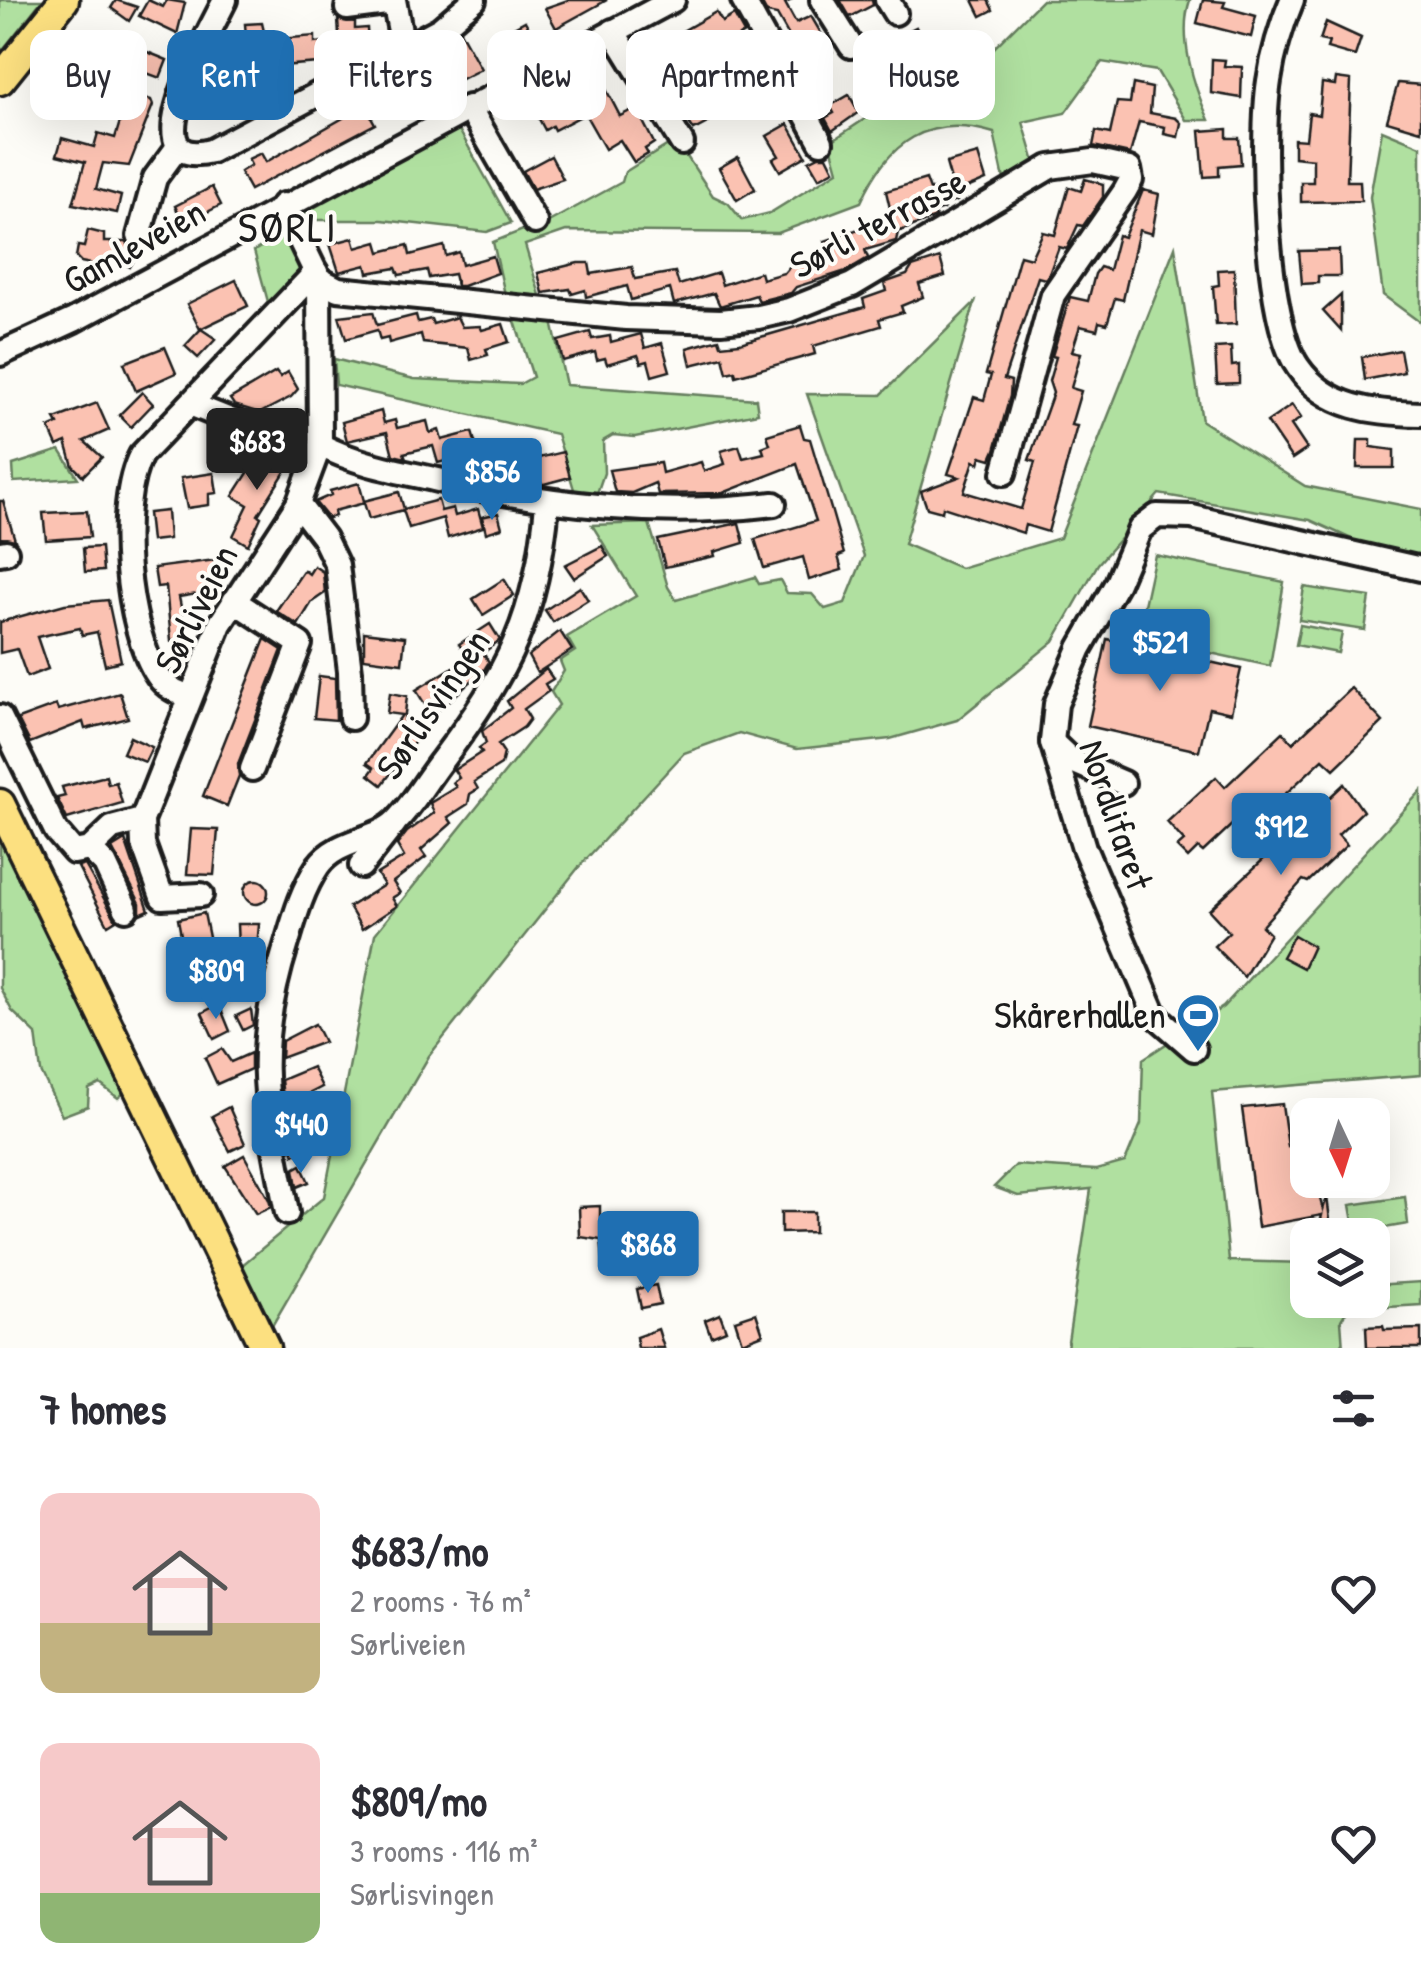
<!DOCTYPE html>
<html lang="en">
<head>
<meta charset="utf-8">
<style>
  :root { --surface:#fff; --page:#f7f7f7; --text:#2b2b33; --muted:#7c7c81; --accent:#1f6fb2 }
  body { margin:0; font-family:"Patrick Hand",sans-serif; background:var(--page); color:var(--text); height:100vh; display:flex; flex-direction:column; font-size:38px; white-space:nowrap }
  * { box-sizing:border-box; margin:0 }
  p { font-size:32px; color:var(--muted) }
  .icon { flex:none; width:55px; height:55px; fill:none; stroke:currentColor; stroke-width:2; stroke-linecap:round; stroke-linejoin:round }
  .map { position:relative; height:1348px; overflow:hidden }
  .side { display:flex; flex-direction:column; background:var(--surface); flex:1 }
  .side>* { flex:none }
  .banner { position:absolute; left:30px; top:30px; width:1362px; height:90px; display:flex; gap:20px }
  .needle { width:65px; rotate:176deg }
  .buttons { position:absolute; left:1290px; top:1098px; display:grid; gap:20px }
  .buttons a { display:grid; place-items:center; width:100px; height:100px; border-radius:20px; background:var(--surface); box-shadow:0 10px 40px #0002; font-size:50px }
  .price { position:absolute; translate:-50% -85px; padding:0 22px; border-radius:10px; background:var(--accent); color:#fff; font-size:32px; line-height:65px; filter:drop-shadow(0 2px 5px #0008) }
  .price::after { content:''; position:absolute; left:50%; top:60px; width:30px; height:22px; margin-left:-15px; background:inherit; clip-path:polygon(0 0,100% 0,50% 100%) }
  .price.current { background:#222; color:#fff }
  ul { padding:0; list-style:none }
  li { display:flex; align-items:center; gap:30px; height:250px; padding:0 40px }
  li span { display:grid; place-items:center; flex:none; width:280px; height:200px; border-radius:20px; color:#555 }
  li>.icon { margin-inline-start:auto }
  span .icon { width:120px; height:120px; fill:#fffc; stroke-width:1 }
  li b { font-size:42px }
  h2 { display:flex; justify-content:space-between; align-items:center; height:120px; padding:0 40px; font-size:42px }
  .pill { padding:0 35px; border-radius:20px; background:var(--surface); box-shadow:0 10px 40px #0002; font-size:35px; line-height:90px }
  .pill.current { background:var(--accent); color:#fff }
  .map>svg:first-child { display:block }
  .green { fill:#b0e0a0; stroke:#667e5e; stroke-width:2.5 }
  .building { fill:#fbc2b2; stroke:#1c1c1c; stroke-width:2.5 }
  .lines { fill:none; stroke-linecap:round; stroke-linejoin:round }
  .minor-casing { stroke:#1c1c1c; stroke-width:30 }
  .major-casing { stroke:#1c1c1c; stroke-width:35 }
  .minor { stroke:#fdfcf7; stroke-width:22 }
  .major { stroke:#fce080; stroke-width:28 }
  .labels { text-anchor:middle; stroke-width:8; stroke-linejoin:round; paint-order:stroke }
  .street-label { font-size:38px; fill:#1c1c1c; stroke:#fdfcf7 }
  .poi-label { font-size:38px; fill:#1c1c1c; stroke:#fdfcf7; text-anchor:end }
  .quarter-label { font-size:42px; letter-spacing:2.5px; fill:#1c1c1c; stroke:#fdfcf7 }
</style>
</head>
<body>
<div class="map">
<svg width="1421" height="1348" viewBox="0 0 1421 1348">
  <rect width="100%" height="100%" fill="#fdfcf7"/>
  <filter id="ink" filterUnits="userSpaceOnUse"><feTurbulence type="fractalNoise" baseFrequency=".01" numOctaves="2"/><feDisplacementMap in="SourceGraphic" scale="20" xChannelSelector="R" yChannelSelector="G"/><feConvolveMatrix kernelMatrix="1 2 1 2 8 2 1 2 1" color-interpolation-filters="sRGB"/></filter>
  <g filter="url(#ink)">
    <g class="green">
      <polygon points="0,0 42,0 0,53"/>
      <path d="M1042,0H1190C1178,36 1193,85 1209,120H1186L1157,71L1102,62L1065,113L1023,122L1037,169L1005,184L994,133C928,113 888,142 861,202L778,233L566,231L525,245L542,302L506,299L493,242L523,230L532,231L622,182L625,172L676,140L713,196L728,203L742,220L770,213L838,171L830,142L886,105L932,98L959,83Z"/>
      <polygon points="458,128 511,223 487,232 382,220 310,220 304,212"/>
      <polygon points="1382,130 1421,146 1421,323 1383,295 1370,197"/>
      <polygon points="283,234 297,258 301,280 270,309 254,251"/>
      <polygon points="1175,247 1202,421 1305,486 1421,509 1421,566 1417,569 1310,520 1159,494 1098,564 1054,641 957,720 890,739 797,749 739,733 684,753 578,868 429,1056 262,1343 230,1275 324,1197 375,934 559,705 551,692 564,671 560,661 575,651 567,637 636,596 592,525 649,523 668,587 676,600 755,577 759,584 780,580 787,593 812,594 825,609 845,603 864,556 807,394 881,395 975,302 904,544 960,568 1060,538"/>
      <polygon points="512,312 551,317 566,385 756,399 758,413 635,437 613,435 603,441 604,473 595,499 577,499 557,434 336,385 334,359 414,379 520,384 533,377"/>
      <polygon points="60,450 78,478 14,482 13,465"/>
      <polygon points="1155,555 1284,582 1270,666 1137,637"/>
      <polygon points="1304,587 1370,597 1365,630 1299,620"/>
      <polygon points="1300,625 1342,633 1338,653 1296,645"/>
      <polygon points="1421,791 1421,1075 1212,1092 1229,1261 1307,1263 1308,1300 1353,1300 1341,1320 1343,1348 1067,1348 1091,1189 1018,1196 994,1187 1016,1165 1096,1170 1125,1162 1141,1124 1143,1059 1223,1007"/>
      <polygon points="0,824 124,1093 118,1098 100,1084 89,1089 88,1106 62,1116 41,1072 36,1034 12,1011 0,988"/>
      <polygon points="1405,1197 1408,1224 1355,1233 1350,1205"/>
      <polygon points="1421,1282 1421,1305 1372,1308 1373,1285"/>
    </g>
    <g class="building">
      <polygon points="116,0 137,7 129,21 111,8"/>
      <polygon points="148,0 163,7 167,0 185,3 177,34 139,16"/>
      <polygon points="568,0 607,0 556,28 545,8"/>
      <polygon points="760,0 792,0 785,3 796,23 811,16 832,52 815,60 807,44 790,54 783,41 790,38 777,15 767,13"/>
      <polygon points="840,0 872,0 873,5 850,17"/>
      <polygon points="973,0 988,0 993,10 981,16"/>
      <polygon points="1203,0 1225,2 1223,7 1256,16 1251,37 1197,23"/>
      <polygon points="716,12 722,22 734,15 744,33 739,36 757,68 745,74 755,92 741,100 730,80 735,77 714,41 705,46 702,42 656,70 644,53"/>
      <polygon points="338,19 355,22 355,29 367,28 368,46 340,50"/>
      <polygon points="525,21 535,39 500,57 490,40"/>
      <polygon points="1326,22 1361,38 1355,56 1327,48 1329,42 1320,40"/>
      <polygon points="262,23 266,40 315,36 315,43 337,41 338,56 331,56 331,62 281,66 282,84 267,85 265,57 232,59 231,37 246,36 245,24"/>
      <polygon points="916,27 927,47 951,33 969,61 942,72 938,65 914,78 920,90 885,102 870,76 913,53 902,34"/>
      <polygon points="460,31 481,69 402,109 396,97 368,111 375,124 250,190 240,172 251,165 248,159 261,153 266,162 343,118 340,112 381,91 378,85 390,79 395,89 451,60 443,44"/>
      <polygon points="130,45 167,60 160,78 122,64"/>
      <polygon points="216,50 229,50 230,65 216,65"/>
      <polygon points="1212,59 1225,60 1224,66 1242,67 1241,98 1211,93"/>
      <polygon points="596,70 620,116 636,108 654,143 645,149 648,154 634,162 620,140 605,149 585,114 554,130 552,126 545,130 538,117 545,113 543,110 579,95 576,81"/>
      <polygon points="1336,78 1351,80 1347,181 1360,181 1361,201 1301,202 1301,182 1313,182 1313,159 1294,157 1294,139 1306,140 1309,113 1319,115 1322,83 1335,85"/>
      <polygon points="694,79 711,121 694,130 672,98 677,95 674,90"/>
      <polygon points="237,83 238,92 249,91 251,109 223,112 222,84"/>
      <polygon points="1398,83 1421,85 1421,131 1387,121"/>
      <polygon points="1133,84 1152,88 1150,113 1176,118 1181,123 1178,137 1164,134 1165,127 1139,122 1130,154 1093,146 1096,131 1110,134 1117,102 1130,103"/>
      <polygon points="118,94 133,99 134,94 151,100 153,105 129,166 103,163 96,189 121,196 117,213 73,204 85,162 57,155 62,138 94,147 98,133 115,138 122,115 112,112"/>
      <polygon points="849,95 859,112 832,131 825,118 834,113 830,106"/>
      <polygon points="788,124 806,156 780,171 773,159 779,156 767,136"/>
      <polygon points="1227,129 1227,138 1239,138 1241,164 1219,166 1219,176 1204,177 1200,131"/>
      <polygon points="978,154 986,180 955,193 957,201 943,205 944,209 934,212 936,217 898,232 896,241 865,250 868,258 846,271 796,287 791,293 759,301 756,295 720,306 714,293 674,304 670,289 631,300 627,286 586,297 585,290 572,294 570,289 543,293 538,273 578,263 589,263 591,274 632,267 635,279 675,272 679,285 718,273 722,285 760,272 762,279 784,273 790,266 829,255 825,241 892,217 886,191 926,179 930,190 952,184 946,163"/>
      <polygon points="551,156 563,179 533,189 523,171"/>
      <polygon points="819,156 827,156 834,170 819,178 809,161"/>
      <polygon points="738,157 755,189 737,200 719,168"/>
      <polygon points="1085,179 1103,184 1103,197 1083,226 1078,225 1067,249 1059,247 1049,274 1045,279 1038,277 1004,379 1011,381 1010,396 995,450 991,459 981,456 979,463 974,461 964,492 1021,509 1035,462 1029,460 1053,393 1049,381 1056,357 1052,356 1070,297 1088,301 1095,274 1100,267 1109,270 1118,235 1124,237 1143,190 1159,194 1152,234 1139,230 1123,300 1115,298 1107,324 1099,322 1097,330 1080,326 1072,351 1081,353 1071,388 1081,391 1071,425 1077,426 1048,532 1025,525 1023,533 943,507 942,512 927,508 921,491 959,477 948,474 974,397 984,400 991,375 986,374 1020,255 1031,258 1043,232 1055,235 1069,187 1081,191"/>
      <polygon points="212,187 221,205 184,224 175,206"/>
      <polygon points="88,230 104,234 104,242 126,242 139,251 130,267 115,258 106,267 81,262 76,257 78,246 84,247"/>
      <polygon points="353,238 356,248 377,242 380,252 408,245 410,255 444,246 446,256 459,252 462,265 493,256 498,273 463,286 457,286 454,274 429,278 427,270 399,275 396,268 368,273 366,265 339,272 330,244"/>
      <polygon points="1339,250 1340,276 1318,276 1318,283 1302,284 1299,251"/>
      <polygon points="940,258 945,276 919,284 923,297 901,306 903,312 879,319 881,326 813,346 815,354 736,376 735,371 727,373 723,357 691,365 687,348 719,339 721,345 740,343 865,307 863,299 886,291 884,283 907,275 912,267"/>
      <polygon points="1234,269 1236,324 1216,325 1213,286 1219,285 1218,270"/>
      <polygon points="236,280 248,306 200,329 187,304"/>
      <polygon points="1341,295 1341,331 1323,311"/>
      <polygon points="373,312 377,325 416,315 418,322 431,319 433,324 457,317 462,327 480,326 482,330 503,324 509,342 486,349 488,355 471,360 468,348 423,343 421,334 389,343 388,338 380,340 377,330 346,339 339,316"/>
      <polygon points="201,329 216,339 198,358 185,346"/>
      <polygon points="590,332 592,339 610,336 611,342 641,334 645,348 662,343 670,371 652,376 648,361 641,363 638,355 607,364 605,358 597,360 595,352 563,361 558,341"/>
      <polygon points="165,347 176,373 136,391 124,363"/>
      <polygon points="1231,347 1232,366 1239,365 1239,383 1217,384 1215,348"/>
      <polygon points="1400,350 1404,372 1365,380 1362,357"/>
      <polygon points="276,372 280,377 288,372 298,389 291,397 260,413 234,405 230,399"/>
      <polygon points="142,392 153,404 131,427 119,415"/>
      <polygon points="97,403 109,430 84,441 102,457 83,476 73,466 66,442 57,446 49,428 58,424 55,419"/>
      <polygon points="1292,405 1301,418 1291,425 1307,449 1292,459 1267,422"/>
      <polygon points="381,411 384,423 395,420 397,428 427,421 430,433 439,430 442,440 472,432 478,452 438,463 433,446 404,453 406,458 393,455 387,432 347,441 342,422"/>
      <polygon points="300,414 302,444 285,446 292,432 283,415"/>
      <polygon points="800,425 804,438 810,439 831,509 844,554 838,556 842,570 809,580 803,557 764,568 755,539 816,521 797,464 723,493 658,494 655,483 632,493 615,492 609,470 660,463 662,473 701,462 704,471 725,464 721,451 739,446 743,458 764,453 762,447 770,444 767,435"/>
      <polygon points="1358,440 1371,440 1371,447 1394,450 1394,468 1357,468"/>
      <polygon points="518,445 522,462 483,473 478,456"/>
      <polygon points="262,451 288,467 258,515 261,517 248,545 233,536 248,505 233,496"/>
      <polygon points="563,452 570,477 544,484 527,482 522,462"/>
      <polygon points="214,473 217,493 209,494 209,505 187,508 181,478"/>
      <polygon points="359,483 364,501 399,492 404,509 438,500 441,511 453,508 455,516 478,509 483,527 448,538 443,518 409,528 403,510 369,519 364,503 334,511 335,516 328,518 315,502 331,495 330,491"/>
      <polygon points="0,501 3,501 15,540 0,538"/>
      <polygon points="87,511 90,537 46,540 43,513"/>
      <polygon points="167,511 169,539 151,541 148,513"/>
      <polygon points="498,513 502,528 486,533 482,517"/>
      <polygon points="739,523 744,543 714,552 715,556 665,567 658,540"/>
      <polygon points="602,546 608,556 574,578 565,565"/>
      <polygon points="101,547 103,571 85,572 83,548"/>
      <polygon points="216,560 221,590 179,597 187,637 171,641 166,586 157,587 154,568"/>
      <polygon points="314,566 323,572 325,593 312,602 298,625 276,611 304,570 309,574"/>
      <polygon points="504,579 514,595 483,615 473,599"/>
      <polygon points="580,587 588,600 553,622 545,610"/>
      <polygon points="108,600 121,661 105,665 97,632 82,635 80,628 37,637 48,669 27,677 17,649 0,653 0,622 65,604"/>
      <polygon points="490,624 500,640 483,653 489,662 484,670 432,716 416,690 468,658 459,644"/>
      <polygon points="560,631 572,650 537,673 528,656"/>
      <polygon points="364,632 405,637 402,663 364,658"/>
      <polygon points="265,639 282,650 238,764 239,776 227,806 203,796"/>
      <polygon points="1107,639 1241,669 1231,713 1209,708 1199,751 1088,726"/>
      <polygon points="546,669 553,679 545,684 549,691 524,709 530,719 524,727 498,744 504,753 501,765 474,782 478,789 470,794 468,804 448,817 452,823 421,850 426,857 393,882 400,893 392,898 397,906 362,929 349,907 384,885 377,874 404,857 397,845 407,832 434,813 430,803 456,787 453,782 459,778 454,770 482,752 479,748 486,743 482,731 511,708 507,701"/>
      <polygon points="319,676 335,678 336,720 314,718"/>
      <polygon points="1351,688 1383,722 1334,769 1323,759 1266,812 1254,804 1203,852 1198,848 1188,858 1177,847 1184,841 1167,822 1216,777 1225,787 1283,732 1293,743"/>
      <polygon points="120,693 128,718 106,724 85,729 83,722 30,743 18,719 56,705 58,710"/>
      <polygon points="390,693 407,696 403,731 416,740 382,785 369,775 374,768 367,763 402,715 387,713"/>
      <polygon points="130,737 152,747 145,762 123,753"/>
      <polygon points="106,776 108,784 116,782 122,803 67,819 57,798 65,796 62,787"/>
      <polygon points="1344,784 1363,811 1338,835 1347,845 1308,882 1303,880 1262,926 1270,934 1244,977 1214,946 1229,932 1209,910"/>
      <polygon points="191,829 218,830 214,875 187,874"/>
      <polygon points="125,840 149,910 140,914 140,903 112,848"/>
      <polygon points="85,865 116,920 108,925 78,867"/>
      <circle cx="256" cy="892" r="12"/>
      <polygon points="204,913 213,957 186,963 178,919"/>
      <polygon points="237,924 259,924 255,972 239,972"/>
      <polygon points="1294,935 1313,946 1303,968 1282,957"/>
      <polygon points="219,1004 230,1031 214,1039 202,1013"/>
      <polygon points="251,1009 253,1025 243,1030 236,1016"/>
      <polygon points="315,1024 324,1042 281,1058 282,1041"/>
      <polygon points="222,1049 231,1062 251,1053 251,1069 217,1084 205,1058"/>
      <polygon points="312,1067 322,1087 295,1101 292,1094 283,1098 281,1080"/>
      <polygon points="1282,1104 1288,1147 1308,1144 1308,1180 1315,1180 1323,1210 1327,1197 1332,1235 1317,1235 1322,1215 1258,1227 1242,1108"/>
      <polygon points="229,1107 245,1144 230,1151 212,1116"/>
      <polygon points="307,1126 316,1144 294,1155 288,1136"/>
      <polygon points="244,1155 269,1200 271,1207 256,1214 225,1166"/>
      <polygon points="301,1165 309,1182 297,1187 294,1169"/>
      <polygon points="600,1206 600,1216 614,1215 615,1249 620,1248 622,1264 604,1266 601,1240 580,1237 579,1207"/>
      <polygon points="781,1212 814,1212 814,1232 781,1233"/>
      <polygon points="656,1285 660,1304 641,1308 637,1289"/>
      <polygon points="756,1313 763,1334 742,1342 735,1320"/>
      <polygon points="720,1314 726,1330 711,1336 705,1320"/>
      <polygon points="1383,1326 1384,1330 1421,1329 1421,1348 1367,1348 1366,1327"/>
      <polygon points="658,1329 664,1348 638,1348 636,1337"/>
    </g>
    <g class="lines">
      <g class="minor-casing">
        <g id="minor">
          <path d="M225,0C211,30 127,172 211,151L440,29L474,0"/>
          <polyline points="394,0 403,47"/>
          <polyline points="743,0 821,142"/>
          <polyline points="822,0 851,46"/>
          <polyline points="887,0 895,13"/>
          <path d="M1292,0C1281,26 1273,53 1269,81C1260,139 1265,321 1298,367C1327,409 1375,413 1421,414"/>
          <polyline points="347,8 394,2"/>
          <polyline points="613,31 682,143"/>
          <polyline points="469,107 535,222"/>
          <polyline points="139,236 155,178 177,148"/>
          <polyline points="319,279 338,289 626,318 721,321 758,317 789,310 852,285 1050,167 1093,161 1129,169 1131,180 1125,191 1053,295 1004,473"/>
          <polyline points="0,354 74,320 673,0"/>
          <polyline points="190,404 245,426 277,431"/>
          <path d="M320,445C357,464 398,471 438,480C552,505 658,518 774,504"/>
          <polyline points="298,504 324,538 337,565 350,671 351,718"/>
          <polyline points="0,553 6,552"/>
          <polyline points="234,601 300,644 252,769"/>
          <path d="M190,697C177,692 166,688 158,676C126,630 115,504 141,455L316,272"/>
          <polyline points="0,717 56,831 74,852 90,849 112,828 142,820"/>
          <polyline points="1052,742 1072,761 1123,783"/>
          <polyline points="90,849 105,864 126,909"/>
          <polyline points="361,866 394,824"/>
          <polyline points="201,895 162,897 143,844 142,820 220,624 298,504 320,445 319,279 283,205"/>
          <polyline points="1194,1049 1155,1015 1084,848 1052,742 1056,704 1080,648 1117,583 1140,529 1157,516 1192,517 1421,569"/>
          <path d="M287,1213C266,1103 252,1053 287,943C295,916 302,890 318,866C337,839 376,841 396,821C414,803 427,779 442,760C509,671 537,616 547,504"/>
        </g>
      </g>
      <g class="major-casing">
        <g id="major">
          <polyline points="0,80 64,0"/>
          <polyline points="0,804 265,1348"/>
        </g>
      </g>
      <use href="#minor" class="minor"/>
      <use href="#major" class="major"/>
    </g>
  </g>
  <defs>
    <g id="stadium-pin" transform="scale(2.25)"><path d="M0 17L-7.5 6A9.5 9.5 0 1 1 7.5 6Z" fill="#1f6fb2" stroke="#fdfcf7"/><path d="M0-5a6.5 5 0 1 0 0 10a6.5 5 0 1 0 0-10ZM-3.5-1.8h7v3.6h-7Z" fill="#fff"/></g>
  </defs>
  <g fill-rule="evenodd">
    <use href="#stadium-pin" x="1198" y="1015"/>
  </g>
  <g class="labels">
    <g class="street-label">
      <text transform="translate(878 223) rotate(-28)" y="13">Sørli terrasse</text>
      <text transform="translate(134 246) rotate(-29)" y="13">Gamleveien</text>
      <text transform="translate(196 609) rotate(-63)" y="13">Sørliveien</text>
      <text transform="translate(433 704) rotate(-56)" y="13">Sørlisvingen</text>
      <text transform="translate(1116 815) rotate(71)" y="13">Nordlifaret</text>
    </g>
    <g class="poi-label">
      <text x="1166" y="1028">Skårerhallen</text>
    </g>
    <g class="quarter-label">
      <text x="288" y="242">SØRLI</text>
    </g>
  </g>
</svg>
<div class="buttons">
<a><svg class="needle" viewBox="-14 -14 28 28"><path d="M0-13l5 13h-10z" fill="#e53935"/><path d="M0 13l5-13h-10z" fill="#7c7c81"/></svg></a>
<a><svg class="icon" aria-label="layers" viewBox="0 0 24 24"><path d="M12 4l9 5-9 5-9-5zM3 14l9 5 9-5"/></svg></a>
</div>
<b class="price current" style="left:257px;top:493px">$683</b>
<b class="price" style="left:492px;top:523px">$856</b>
<b class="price" style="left:1160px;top:694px">$521</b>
<b class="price" style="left:1281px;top:878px">$912</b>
<b class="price" style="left:216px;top:1022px">$809</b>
<b class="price" style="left:301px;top:1176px">$440</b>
<b class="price" style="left:648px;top:1296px">$868</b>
<div class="banner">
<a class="pill">Buy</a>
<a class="pill current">Rent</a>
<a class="pill">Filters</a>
<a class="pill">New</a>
<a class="pill">Apartment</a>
<a class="pill">House</a>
</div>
</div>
<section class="side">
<h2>7 homes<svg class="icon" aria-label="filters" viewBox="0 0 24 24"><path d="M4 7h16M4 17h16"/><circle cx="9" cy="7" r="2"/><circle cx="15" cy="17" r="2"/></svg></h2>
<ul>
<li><span style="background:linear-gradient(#f6c9c9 65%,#c2b280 0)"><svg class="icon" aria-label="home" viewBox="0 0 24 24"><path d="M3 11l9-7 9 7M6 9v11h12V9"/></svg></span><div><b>$683/mo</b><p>2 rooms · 76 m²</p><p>Sørliveien</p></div><svg class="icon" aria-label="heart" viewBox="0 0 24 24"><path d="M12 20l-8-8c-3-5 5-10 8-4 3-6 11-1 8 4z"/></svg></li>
<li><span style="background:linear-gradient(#f6c9c9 75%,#8fb573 0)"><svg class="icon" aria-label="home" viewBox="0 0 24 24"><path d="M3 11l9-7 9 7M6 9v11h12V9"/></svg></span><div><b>$809/mo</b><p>3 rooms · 116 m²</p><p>Sørlisvingen</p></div><svg class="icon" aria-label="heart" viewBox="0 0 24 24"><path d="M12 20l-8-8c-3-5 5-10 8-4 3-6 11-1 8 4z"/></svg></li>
</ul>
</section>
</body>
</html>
